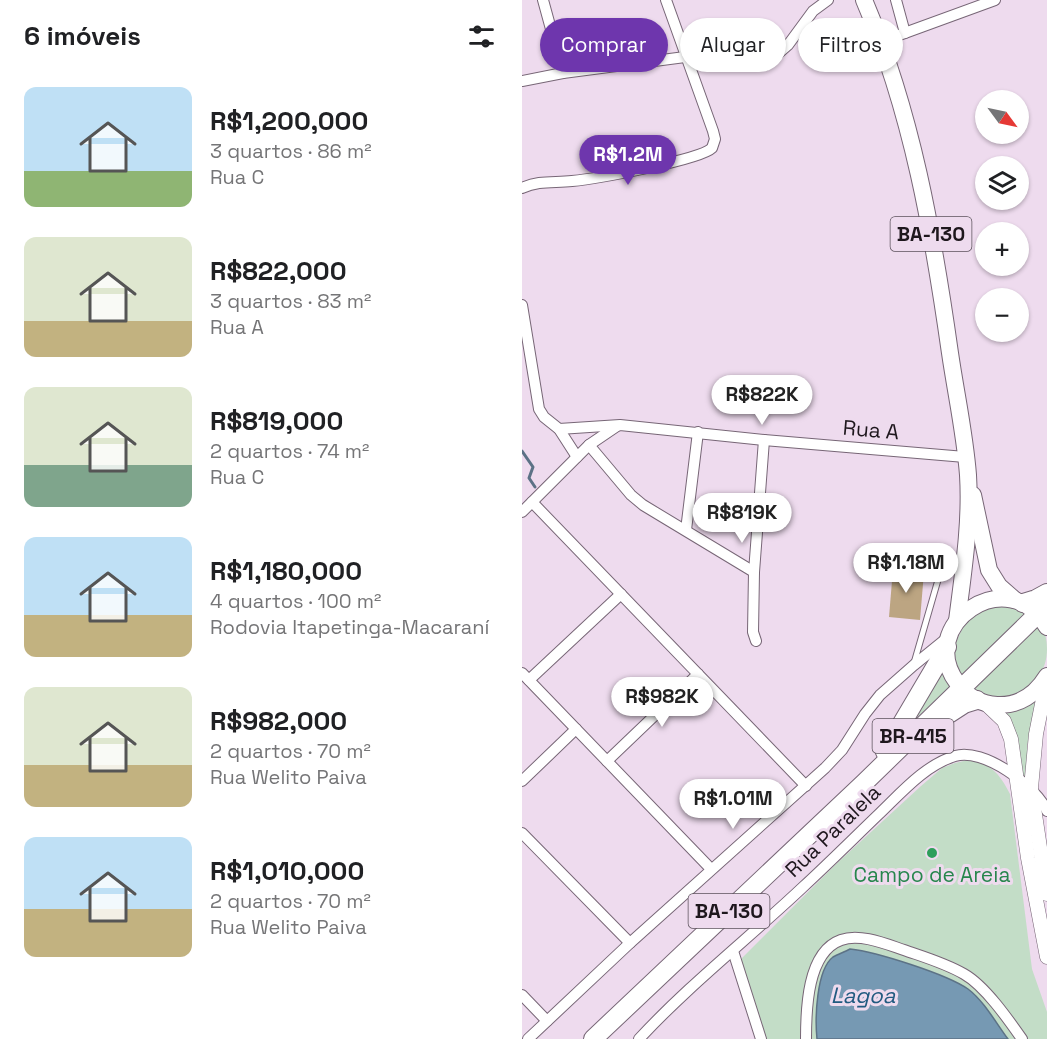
<!DOCTYPE html>
<html lang="pt">
<head>
<meta charset="utf-8">
<style>
  :root { --surface:#fff; --page:#f2f2f2; --text:#202124; --muted:#757577; --accent:#6e36ad }
  body { margin:0; font-family:"Space Grotesk",sans-serif; background:var(--page); color:var(--text); height:100vh; display:flex; flex-direction:column; font-size:22px; white-space:nowrap }
  * { box-sizing:border-box; margin:0 }
  p { font-size:20px; color:var(--muted) }
  .icon { flex:none; width:33px; height:33px; fill:none; stroke:currentColor; stroke-width:2; stroke-linecap:round; stroke-linejoin:round }
  .map { position:relative; flex:1; overflow:hidden }
  .drawer { display:flex; flex-direction:column; background:var(--surface); width:522px }
  .drawer>* { flex:none }
  .top-card { position:absolute; left:18px; top:18px; width:417px; height:54px; display:flex; gap:12px }
  .needle { width:39px; rotate:123deg }
  .fabs { position:absolute; left:453px; top:90px; display:grid; gap:12px }
  .fabs a { display:grid; place-items:center; width:54px; height:54px; border-radius:50%; background:var(--surface); box-shadow:0 2px 4px #0004; font-size:30px }
  .price { position:absolute; translate:-50% -51px; padding:0 14px; border-radius:21px; background:#fff; color:#222; font-size:20px; line-height:39px; filter:drop-shadow(0 2px 3px #0008) }
  .price::after { content:''; position:absolute; left:50%; top:36px; width:18px; height:14px; margin-left:-9px; background:inherit; clip-path:polygon(0 0,100% 0,50% 100%) }
  .price.on { background:var(--accent); color:#fff }
  ul { padding:0; list-style:none }
  li { display:flex; align-items:center; gap:18px; height:150px; padding:0 24px }
  li span { display:grid; place-items:center; flex:none; width:168px; height:120px; border-radius:12px; color:#555 }
  li>.icon { margin-inline-start:auto }
  span .icon { width:72px; height:72px; fill:#fffc; stroke-width:1 }
  li b { font-size:26px }
  h2 { display:flex; justify-content:space-between; align-items:center; height:72px; padding:0 24px; font-size:26px }
  .tag { padding:0 21px; border-radius:27px; background:var(--surface); box-shadow:0 2px 4px #0004; font-size:21px; line-height:54px }
  .tag.on { background:var(--accent); color:#fff }
  main { display:flex; flex:1; min-height:0 }
  .map>svg:first-child { display:block }
  .green { fill:#c3ddc7 }
  .water { fill:#7699b3; stroke:#5c7286; stroke-width:1.5 }
  .lines { fill:none; stroke-linecap:round; stroke-linejoin:round }
  .stream { stroke:#5c7286; stroke-width:3 }
  .building { fill:#bca582 }
  .lane-casing { stroke:#776676; stroke-width:7 }
  .street-casing { stroke:#776676; stroke-width:12 }
  .secondary-casing { stroke:#776676; stroke-width:15 }
  .primary-casing { stroke:#776676; stroke-width:18 }
  .highway-casing { stroke:#776676; stroke-width:20 }
  .lane { stroke:#fff; stroke-width:5 }
  .street { stroke:#fff; stroke-width:10 }
  .secondary { stroke:#fff; stroke-width:14 }
  .primary { stroke:#fff; stroke-width:16 }
  .highway { stroke:#fff; stroke-width:18 }
  .leisure-dot { fill:#2e9e5b; stroke:#eedbee; stroke-width:2 }
  .labels { text-anchor:middle; stroke-width:6; stroke-linejoin:round; paint-order:stroke }
  .shield { fill:#eedbee; stroke:#5c525c; stroke-width:1.5 }
  .shield-label { font-size:20px; font-weight:bold; fill:#1e171d }
  .street-label { font-size:21px; fill:#1e171d; stroke:#eedbee }
  .leisure-label { font-size:21px; fill:#27864d; stroke:#eedbee }
  .water-label { font-size:22px; font-style:italic; fill:#215a80; stroke:#eedbee }
</style>
</head>
<body>
<main>
<section class="drawer">
<h2>6 imóveis<svg class="icon" aria-label="filters" viewBox="0 0 24 24"><path d="M4 7h16M4 17h16"/><circle cx="9" cy="7" r="2"/><circle cx="15" cy="17" r="2"/></svg></h2>
<ul>
<li><span style="background:linear-gradient(#bfe0f5 70%,#8fb573 0)"><svg class="icon" aria-label="home" viewBox="0 0 24 24"><path d="M3 11l9-7 9 7M6 9v11h12V9"/></svg></span><div><b>R$1,200,000</b><p>3 quartos · 86 m²</p><p>Rua C</p></div></li>
<li><span style="background:linear-gradient(#dfe7d0 70%,#c2b280 0)"><svg class="icon" aria-label="home" viewBox="0 0 24 24"><path d="M3 11l9-7 9 7M6 9v11h12V9"/></svg></span><div><b>R$822,000</b><p>3 quartos · 83 m²</p><p>Rua A</p></div></li>
<li><span style="background:linear-gradient(#dfe7d0 65%,#7fa58c 0)"><svg class="icon" aria-label="home" viewBox="0 0 24 24"><path d="M3 11l9-7 9 7M6 9v11h12V9"/></svg></span><div><b>R$819,000</b><p>2 quartos · 74 m²</p><p>Rua C</p></div></li>
<li><span style="background:linear-gradient(#bfe0f5 65%,#c2b280 0)"><svg class="icon" aria-label="home" viewBox="0 0 24 24"><path d="M3 11l9-7 9 7M6 9v11h12V9"/></svg></span><div><b>R$1,180,000</b><p>4 quartos · 100 m²</p><p>Rodovia Itapetinga-Macaraní</p></div></li>
<li><span style="background:linear-gradient(#dfe7d0 65%,#c2b280 0)"><svg class="icon" aria-label="home" viewBox="0 0 24 24"><path d="M3 11l9-7 9 7M6 9v11h12V9"/></svg></span><div><b>R$982,000</b><p>2 quartos · 70 m²</p><p>Rua Welito Paiva</p></div></li>
<li><span style="background:linear-gradient(#bfe0f5 60%,#c2b280 0)"><svg class="icon" aria-label="home" viewBox="0 0 24 24"><path d="M3 11l9-7 9 7M6 9v11h12V9"/></svg></span><div><b>R$1,010,000</b><p>2 quartos · 70 m²</p><p>Rua Welito Paiva</p></div></li>
</ul>
</section>
<div class="map">
<svg width="525" height="1039" viewBox="0 0 525 1039">
  <rect width="100%" height="100%" fill="#eedbee"/>
  <g class="green">
    <polygon points="475,604 508,612 438,679 431,648 446,617"/>
    <path d="M517,623C523,631 525,639 525,649C525,677 504,697 477,697C472,697 467,698 463,696C459,695 454,691 450,689Z"/>
    <polygon points="423,664 429,686 389,723"/>
    <polygon points="517,693 505,746 505,776 499,776 474,708"/>
    <path d="M446,760C468,761 479,776 488,794L510,969L525,1012V1039H238L215,970L220,958L313,865L399,786L420,768L433,763Z"/>
  </g>
  <path class="water" d="M328,949C355,952 424,974 446,989C462,1001 474,1023 486,1039H295C293,1019 294,970 311,957C316,954 323,952 328,949Z"/>
  <g class="lines">
    <polyline class="stream" points="0,451 11,467 7,478 13,487"/>
  </g>
  <polygon class="building" points="371,569 402,572 398,620 367,617"/>
  <g class="lines">
    <g class="lane-casing">
      <polyline id="lane" points="392,663 418,573 439,557"/>
    </g>
    <g class="street-casing">
      <g id="street">
        <polyline points="21,0 41,73"/>
        <polyline points="374,0 383,33"/>
        <polyline points="358,42 473,0"/>
        <polyline points="243,65 266,45 291,11 306,0"/>
        <polyline points="0,81 41,73 163,57"/>
        <path d="M0,188C17,180 32,183 50,181C72,179 178,160 190,148L193,139L191,131L144,0"/>
        <polyline points="0,305 17,409 22,417 37,429 55,457"/>
        <polyline points="37,429 98,425 242,440 443,457"/>
        <polyline points="67,445 109,495 121,505 232,572"/>
        <polyline points="10,502 284,786"/>
        <polyline points="0,512 67,445 95,426"/>
        <polyline points="164,530 176,432"/>
        <polyline points="234,641 231,632 232,572 242,440"/>
        <polyline points="0,673 189,869"/>
        <polyline points="7,680 99,594"/>
        <polyline points="85,761 176,674"/>
        <polyline points="0,781 54,729"/>
        <polyline points="0,833 108,943"/>
        <polyline points="211,951 239,1039"/>
        <polyline points="0,995 25,1021"/>
        <polyline points="6,1039 108,943 303,768 320,750 343,714 358,695 392,665 424,639"/>
        <path d="M117,1039C168,984 227,938 281,887C307,863 332,838 357,814C379,793 403,765 433,756C461,747 514,786 525,811"/>
        <path d="M284,1039C284,1010 285,952 319,940C338,933 364,944 382,950C402,957 423,963 442,974C463,986 486,1019 500,1039"/>
      </g>
    </g>
    <g class="secondary-casing">
      <g id="secondary">
        <polyline points="525,679 514,734 509,788 525,894"/>
        <polyline points="463,703 482,721 489,739 506,858 525,957"/>
      </g>
    </g>
    <g class="primary-casing">
      <g id="primary">
        <path d="M342,0C390,112 411,233 428,353C434,394 443,435 446,475C449,524 441,573 435,621"/>
        <polyline points="451,495 467,570 477,586 493,600"/>
        <path d="M525,627C487,560 391,625 436,684C445,697 460,704 475,705C497,706 514,694 525,676"/>
      </g>
    </g>
    <g class="highway-casing">
      <g id="highway">
        <polyline points="501,603 514,599 525,593"/>
        <polyline points="422,717 442,704 455,700"/>
        <polyline points="363,752 425,647"/>
        <polyline points="71,1039 342,783 525,605"/>
      </g>
    </g>
    <use href="#lane" class="lane"/>
    <use href="#street" class="street"/>
    <use href="#secondary" class="secondary"/>
    <use href="#primary" class="primary"/>
    <use href="#highway" class="highway"/>
  </g>
  <circle class="leisure-dot" cx="410" cy="853" r="6"/>
  <g class="labels">
    <g class="shield">
      <rect x="368.5" y="217" width="81" height="34" rx="4.5"/>
      <rect x="350.5" y="719" width="81" height="34" rx="4.5"/>
      <rect x="166.5" y="894" width="81" height="34" rx="4.5"/>
    </g>
    <g class="shield-label">
      <text x="409" y="241">BA-130</text>
      <text x="391" y="743">BR-415</text>
      <text x="207" y="918">BA-130</text>
    </g>
    <g class="street-label">
      <text transform="translate(349 430) rotate(5)" y="7">Rua A</text>
      <text transform="translate(311 831) rotate(-44)" y="7">Rua Paralela</text>
    </g>
    <g class="leisure-label">
      <text x="410" y="882">Campo de Areia</text>
    </g>
    <g class="water-label">
      <text x="341" y="1003">Lagoa</text>
    </g>
  </g>
</svg>
<div class="fabs">
<a><svg class="needle" viewBox="-14 -14 28 28"><path d="M0-13l5 13h-10z" fill="#e53935"/><path d="M0 13l5-13h-10z" fill="#757577"/></svg></a>
<a><svg class="icon" aria-label="layers" viewBox="0 0 24 24"><path d="M12 4l9 5-9 5-9-5zM3 14l9 5 9-5"/></svg></a>
<a>+</a>
<a>−</a>
</div>
<b class="price on" style="left:106px;top:186px">R$1.2M</b>
<b class="price" style="left:240px;top:426px">R$822K</b>
<b class="price" style="left:220px;top:544px">R$819K</b>
<b class="price" style="left:384px;top:594px">R$1.18M</b>
<b class="price" style="left:140px;top:728px">R$982K</b>
<b class="price" style="left:211px;top:830px">R$1.01M</b>
<div class="top-card">
<a class="tag on">Comprar</a>
<a class="tag">Alugar</a>
<a class="tag">Filtros</a>
</div>
</div>
</main>
</body>
</html>
